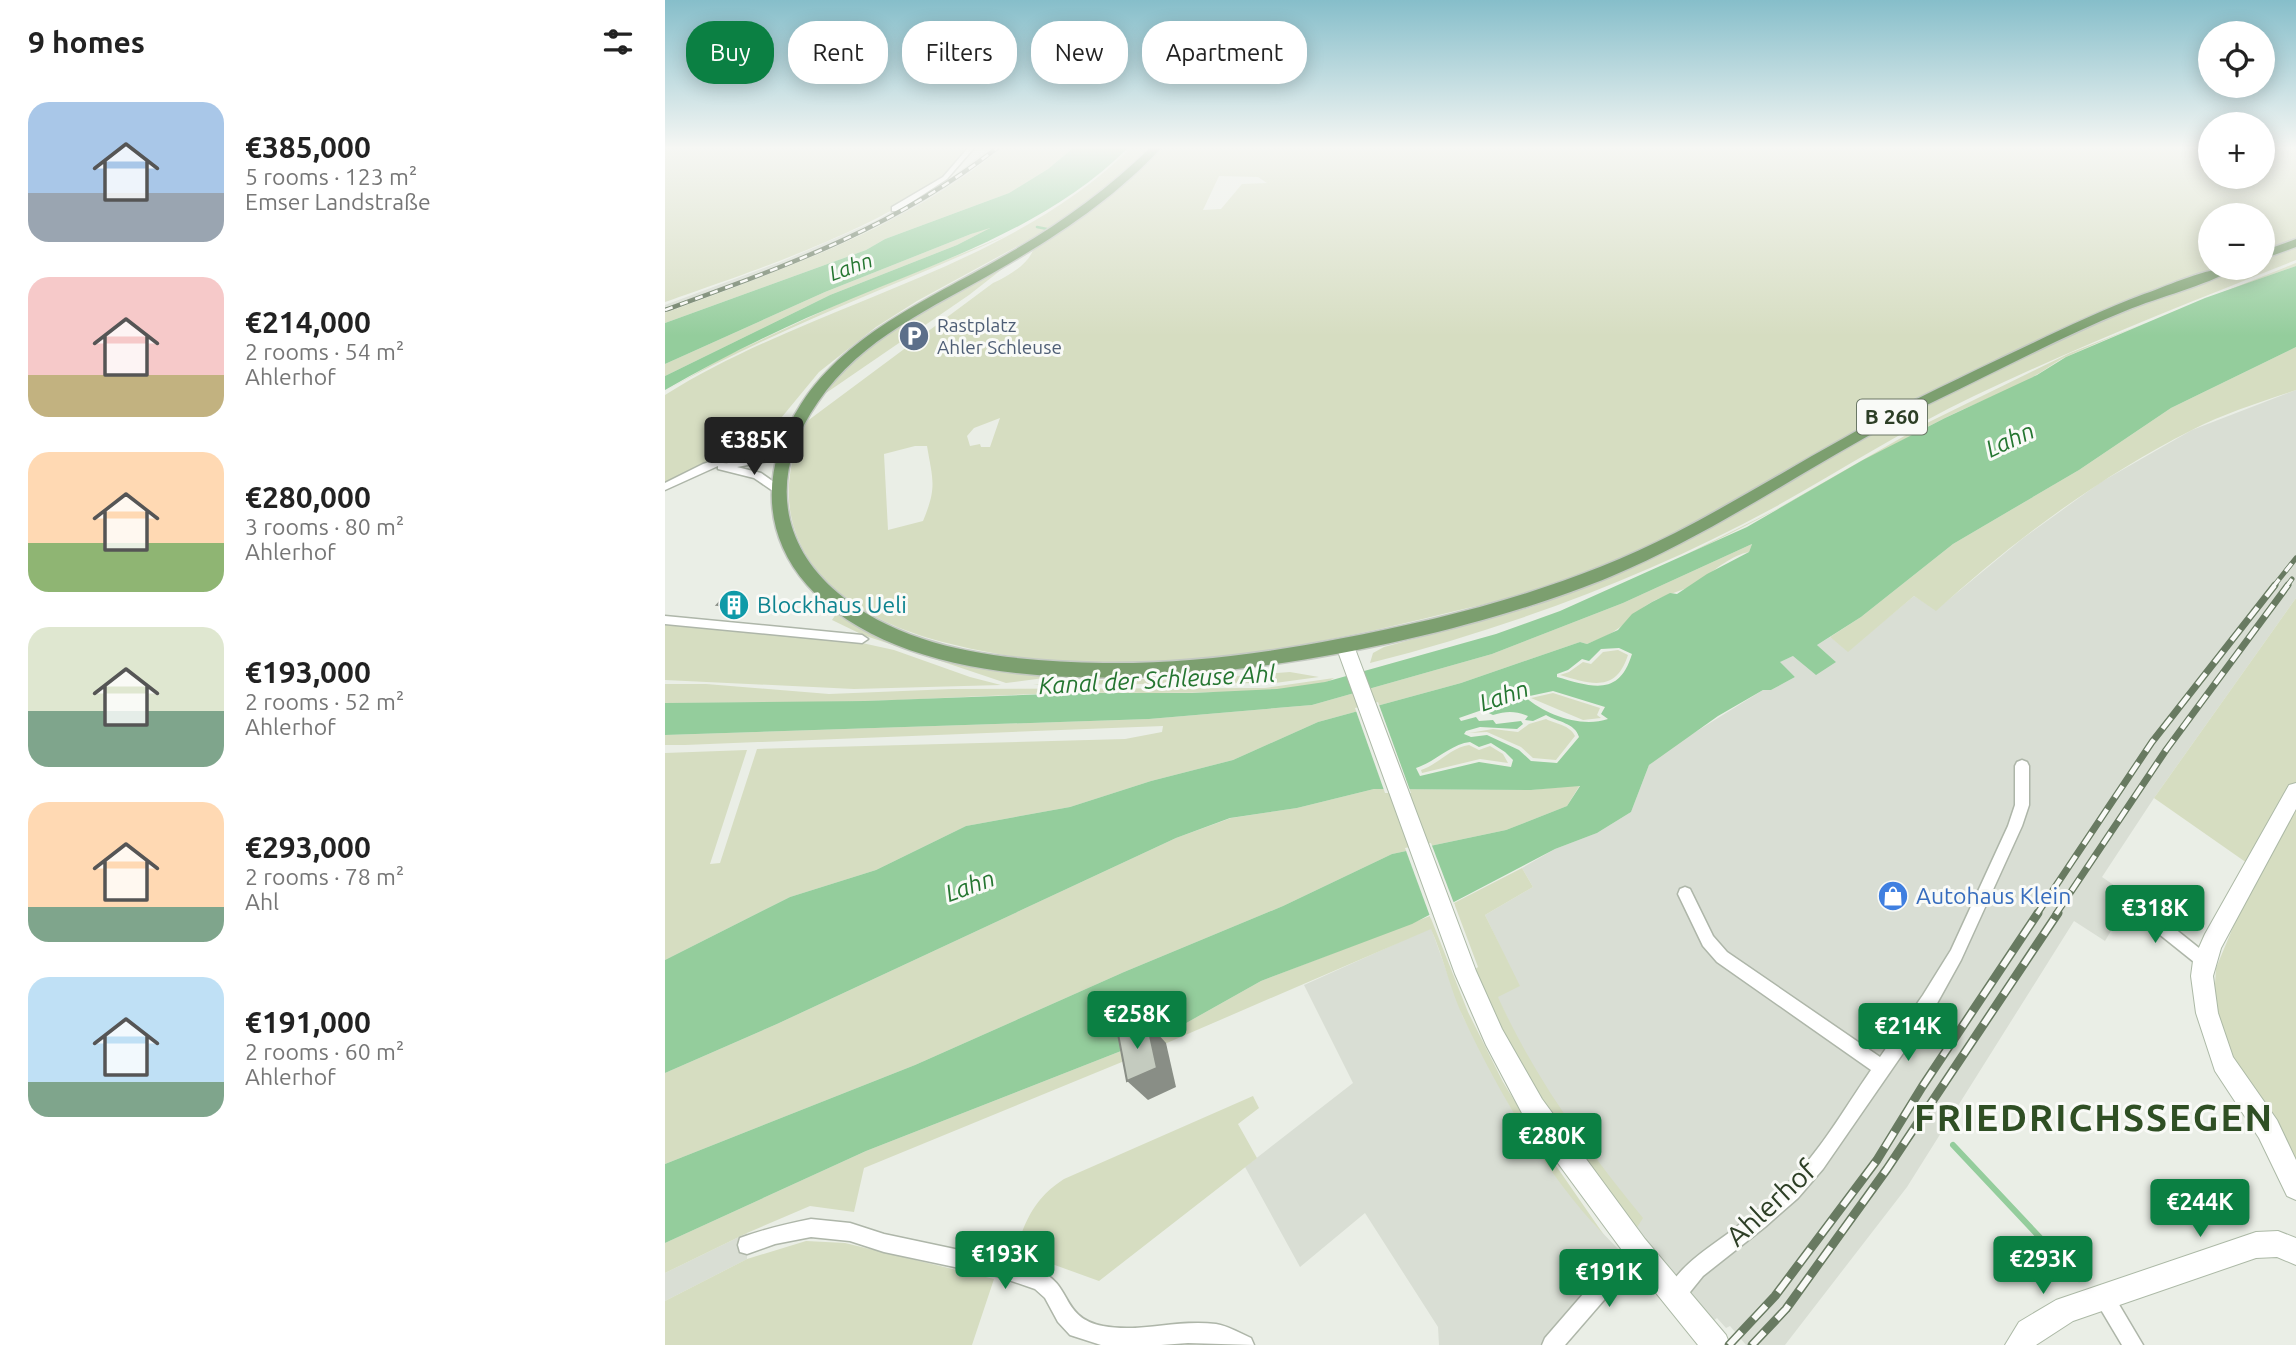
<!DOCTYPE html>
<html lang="en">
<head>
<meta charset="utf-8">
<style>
  :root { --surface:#fff; --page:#f6f6f6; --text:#222; --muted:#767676; --accent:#0b8043 }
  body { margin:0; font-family:Ubuntu,sans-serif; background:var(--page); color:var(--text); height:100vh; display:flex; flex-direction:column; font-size:26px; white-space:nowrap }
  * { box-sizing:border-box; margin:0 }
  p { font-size:23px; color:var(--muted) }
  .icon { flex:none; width:38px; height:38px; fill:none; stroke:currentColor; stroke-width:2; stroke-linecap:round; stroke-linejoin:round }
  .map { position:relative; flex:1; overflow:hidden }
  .details { display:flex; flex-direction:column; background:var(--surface); width:665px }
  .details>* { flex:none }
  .top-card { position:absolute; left:21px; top:21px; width:665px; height:63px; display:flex; gap:14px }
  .fabs { position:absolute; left:1533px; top:21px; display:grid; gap:14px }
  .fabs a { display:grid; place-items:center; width:77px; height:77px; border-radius:50%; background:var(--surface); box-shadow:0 4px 18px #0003; font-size:35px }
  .price { position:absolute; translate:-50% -60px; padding:0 16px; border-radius:7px; background:var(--accent); color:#fff; font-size:23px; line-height:46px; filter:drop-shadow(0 2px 4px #0008) }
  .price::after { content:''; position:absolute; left:50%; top:42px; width:21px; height:16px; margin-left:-10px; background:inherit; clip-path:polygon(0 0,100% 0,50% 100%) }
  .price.current { background:#222; color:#fff }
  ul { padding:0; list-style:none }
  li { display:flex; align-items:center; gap:21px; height:175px; padding:0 28px }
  li span { display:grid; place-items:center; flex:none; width:196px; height:140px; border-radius:21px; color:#555 }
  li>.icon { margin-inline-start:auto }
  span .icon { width:84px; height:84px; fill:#fffc; stroke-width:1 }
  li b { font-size:30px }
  h2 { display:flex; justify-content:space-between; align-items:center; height:84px; padding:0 28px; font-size:30px }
  .tag { padding:0 24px; border-radius:28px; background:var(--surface); box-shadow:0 4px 18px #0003; font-size:24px; line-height:63px }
  .tag.current { background:var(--accent); color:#fff }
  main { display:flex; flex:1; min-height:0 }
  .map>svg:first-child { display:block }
  .built { fill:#d9ded4 }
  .green { fill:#d6ddc1; fill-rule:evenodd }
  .water { fill:#94cd9c; fill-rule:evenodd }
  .pier { fill:#eaeee6 }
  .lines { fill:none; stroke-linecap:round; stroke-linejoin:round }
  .stream-far1 { stroke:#94cd9c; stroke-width:2.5 }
  .stream { stroke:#94cd9c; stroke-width:6 }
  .street-casing { stroke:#aeb6a9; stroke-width:3 }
  .secondary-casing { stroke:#acb9a6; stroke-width:2 }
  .primary-casing { stroke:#c4c9c2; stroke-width:3 }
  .street { fill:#fff; fill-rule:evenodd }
  .secondary { fill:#fff; fill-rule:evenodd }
  .primary { fill:#7c9f6f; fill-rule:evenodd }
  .rail-far3-casing { stroke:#687a61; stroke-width:4.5 }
  .rail-far2-casing { stroke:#687a61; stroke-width:5 }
  .rail-far1-casing { stroke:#687a61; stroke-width:7 }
  .rail-casing { stroke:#687a61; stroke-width:9 }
  .rail-far3 { stroke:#f9faf7; stroke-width:2.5; stroke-dasharray:8; stroke-linecap:butt }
  .rail-far2 { stroke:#f9faf7; stroke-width:3.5; stroke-dasharray:10; stroke-linecap:butt }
  .rail-far1 { stroke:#f9faf7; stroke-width:4.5; stroke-dasharray:14; stroke-linecap:butt }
  .rail { stroke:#f9faf7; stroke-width:6; stroke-dasharray:18; stroke-linecap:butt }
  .wall { fill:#a9afa4 }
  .shaded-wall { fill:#898e86 }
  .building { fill:#c4cbbf; stroke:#898e86; stroke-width:2 }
  .labels { text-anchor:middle; stroke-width:6; stroke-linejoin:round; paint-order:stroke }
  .far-service-label { font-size:19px; fill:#4e5e75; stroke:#f9faf7; text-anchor:start }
  .far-water-label { font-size:21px; font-style:italic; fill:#257631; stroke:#f9faf7 }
  .shield { fill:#f9faf7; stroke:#6a7765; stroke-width:2 }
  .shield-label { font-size:21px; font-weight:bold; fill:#2d3f26 }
  .culture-label { font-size:23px; fill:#0d838f; stroke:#f9faf7; text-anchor:start }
  .shop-label { font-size:23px; fill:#366cbe; stroke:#f9faf7; text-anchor:start }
  .water-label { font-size:24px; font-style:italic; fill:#257631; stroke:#f9faf7 }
  .near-street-label { font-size:28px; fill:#2d3f26; stroke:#f9faf7 }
  .near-district-label { font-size:37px; font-weight:bold; letter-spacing:2px; fill:#2f4f24; stroke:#f9faf7 }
</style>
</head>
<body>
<main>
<section class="details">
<h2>9 homes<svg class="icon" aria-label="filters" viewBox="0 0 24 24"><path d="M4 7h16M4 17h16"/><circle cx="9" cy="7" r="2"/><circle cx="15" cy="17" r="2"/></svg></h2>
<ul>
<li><span style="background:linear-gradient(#a9c7e8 65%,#9aa5b1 0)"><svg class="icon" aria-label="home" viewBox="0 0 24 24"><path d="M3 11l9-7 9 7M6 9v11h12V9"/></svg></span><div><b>€385,000</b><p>5 rooms · 123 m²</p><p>Emser Landstraße</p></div></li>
<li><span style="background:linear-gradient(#f6c9c9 70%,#c2b280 0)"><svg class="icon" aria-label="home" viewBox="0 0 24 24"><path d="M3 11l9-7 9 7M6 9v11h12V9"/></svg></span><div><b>€214,000</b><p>2 rooms · 54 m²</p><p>Ahlerhof</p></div></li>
<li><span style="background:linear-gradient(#ffd9b3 65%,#8fb573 0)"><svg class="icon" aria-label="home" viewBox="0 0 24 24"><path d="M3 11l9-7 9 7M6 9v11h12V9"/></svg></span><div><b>€280,000</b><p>3 rooms · 80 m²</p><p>Ahlerhof</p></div></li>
<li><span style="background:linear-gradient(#dfe7d0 60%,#7fa58c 0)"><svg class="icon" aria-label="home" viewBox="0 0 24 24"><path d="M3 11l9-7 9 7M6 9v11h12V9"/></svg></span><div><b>€193,000</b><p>2 rooms · 52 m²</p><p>Ahlerhof</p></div></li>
<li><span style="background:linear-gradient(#ffd9b3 75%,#7fa58c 0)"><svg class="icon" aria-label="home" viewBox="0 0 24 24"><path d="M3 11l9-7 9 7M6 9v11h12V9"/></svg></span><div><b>€293,000</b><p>2 rooms · 78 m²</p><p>Ahl</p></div></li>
<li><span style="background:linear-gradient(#bfe0f5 75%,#7fa58c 0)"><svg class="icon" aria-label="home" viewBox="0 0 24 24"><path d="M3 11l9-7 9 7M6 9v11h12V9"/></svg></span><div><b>€191,000</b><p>2 rooms · 60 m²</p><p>Ahlerhof</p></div></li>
</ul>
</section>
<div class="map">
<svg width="1631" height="1345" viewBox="0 0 1631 1345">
  <rect width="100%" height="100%" fill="#eaeee6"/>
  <g class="built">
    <polygon points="325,148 336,148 291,182 233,217 151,255 0,313 0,305 118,261 210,221 287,177"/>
    <polygon points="1631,390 1631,598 1489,798 1437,877 1466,897 1440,941 1409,921 1242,1187 1120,1345 1081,1345 1065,1326 1061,1328 1052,1318 1047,1322 971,1229 932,1162 896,1113 855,1045 832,996 854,986 820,915 868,887 857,868 890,849 932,833 966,812 984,765 1003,749 1098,690 1106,690 1130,677 1114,662 1128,656 1171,662 1152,645 1165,637 1183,651 1249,596 1271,610 1357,539 1436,482 1527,430"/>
    <polygon points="766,928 798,1017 845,1106 929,1224 957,1253 875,1345 774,1345 773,1327 700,1213 635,1267 580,1167 688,1083 639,985"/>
    <polygon points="82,1233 82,1259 0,1301 0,1273"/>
  </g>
  <g class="green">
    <path d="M0,148H303C263,216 75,275 0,302Z"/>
    <path d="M336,148H408L383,169L344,193L220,239L201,250L0,323V313C117,269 239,229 336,148Z"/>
    <path d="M466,148H486L426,201L384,229L252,301L211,327L154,372L107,429L65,452L0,482V395C150,301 338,273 466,148Z"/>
    <path d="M496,148H1545V177H1598V148H1631V240L1598,252V215H1545V268H1556C1445,308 1338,355 1233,408C1169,441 1108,482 1044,516C1005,538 965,556 923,573C876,593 827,602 778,614C619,653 452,685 290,645C252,636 214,623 183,599C121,554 109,490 141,422L328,283C343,276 365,264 369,247L451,192ZM554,176L593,177L602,183L577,184L556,209L538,210ZM335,418L325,447H316L315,444L305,446L302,436L309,428ZM250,446H262C268,481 272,487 258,521L223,530L219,454Z"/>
    <polygon points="321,228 325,228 292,245 165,295 0,376 0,364 160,292"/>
    <path d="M343,235C228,287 109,329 0,391L61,356L184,299Z"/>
    <path d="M1631,246V260C1522,303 1414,346 1309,396C1240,429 1176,470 1110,507C982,577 846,627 705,663L708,653L719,647L867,607L942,576L1050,525L1262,403L1389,343L1455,313L1573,268H1598V258Z"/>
    <path d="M345,263L304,295L161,393C182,350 257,312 298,289C313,281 330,269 345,263Z"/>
    <path d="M1631,263V266C1554,293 1478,323 1403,356C1391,361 1382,369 1371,375C1343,392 1309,403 1280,418C1192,462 1110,515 1020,555L1112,509L1262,423L1405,353Z"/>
    <path d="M1631,347V390C1596,402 1560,413 1527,430C1434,477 1348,541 1271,611L1249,596L1183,652L1165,637L1196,617L1288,544L1414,470L1506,408Z"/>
    <path d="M1087,544L1084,552C1068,555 1050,569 1038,579C1022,591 1002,593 985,603C969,612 963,622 951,630C943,636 931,640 922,644L915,642L796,683L653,722L568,760L486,781L405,807L301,826L211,870L125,897L0,960V753L82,750L45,864L55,863L92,749L460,739L497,732L498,726L20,745H0V735L484,719L647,705L827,654L958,603Z"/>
    <polygon points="1631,598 1631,1172 1566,1066 1549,1001 1551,968 1592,870 1489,798"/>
    <path d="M171,614C237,656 316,670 394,676L341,683L198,635L167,620Z"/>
    <polygon points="0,625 188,641 229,650 305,677 336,685 189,689 0,680"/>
    <path d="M953,650L963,655C951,693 926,684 895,675L904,672L918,662L926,664L938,652Z"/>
    <polygon points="625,672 654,677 610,683 368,685 405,681 559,677"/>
    <path d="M669,678C646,697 455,692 413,693C342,694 272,699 201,701C134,703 67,702 0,703V684H41L164,694L287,689L600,688Z"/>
    <polygon points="888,693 935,708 932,715 936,718 918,720 866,698"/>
    <path d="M881,719C891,724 905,725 910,736L891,760L868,758L856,747L822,732L804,733L828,729L853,732L864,724Z"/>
    <path d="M804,745L814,750L825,746L838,754L843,763L815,759L757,773L756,770C772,765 787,747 804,745Z"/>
    <polygon points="915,785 902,806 841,830 727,854 618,906 459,972 250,1065 0,1164 0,1073 112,1024 511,838 566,818 632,808 709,789 866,790"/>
    <path d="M857,868L868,887L820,915L855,986L833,997C870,1079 921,1148 978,1218L971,1229L886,1116L854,1064L809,970L813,967L789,903Z"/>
    <path d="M765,916L803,1012L838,1082L878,1147L939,1235C882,1176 834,1093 799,1019C785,990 779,958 766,929L474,1055L199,1168L189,1212L145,1206L82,1233L0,1273V1243L201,1151L507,1031L596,981Z"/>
    <path d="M588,1096L594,1108L573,1124L592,1158L434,1281L351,1251C360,1219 371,1197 399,1179Z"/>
    <polygon points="141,1241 180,1243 329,1279 307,1345 0,1345 0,1301 82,1259"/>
  </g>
  <g class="water">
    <path d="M408,148H463C385,225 284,258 186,299C123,325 60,355 0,390V376L165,295L292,245L325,228L306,234L160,292L0,364V323L201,250L220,239L344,193L383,169Z"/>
    <path d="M1631,266V347L1506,408L1414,470L1288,544L1196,617L1152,645L1171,662L1151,675L1128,656L1115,662L1130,677L1106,690H1098L1053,716L984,765L966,812L932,833L890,849L747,924L596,981L507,1031L201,1151L0,1243V1164L250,1065L459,972L618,906L727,854L841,830L902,806L915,786L866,790L709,789L632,808L565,818L511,838L112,1024L0,1073V960L125,897L211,870L301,826L405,807L486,781L568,760L653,722L796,683L915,642L922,644L953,630L967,614L987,602L1005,593L1012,594L1042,574L1084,552L1087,544L958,603L827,654L647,705L484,719L0,735V703L200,701L412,693H527L612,689L660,682L831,634L895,611L1082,527L1198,460L1280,418L1372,375L1401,357L1540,298ZM954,648L967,654C954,697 927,687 892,677V674L903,670L917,659L924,661L936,649ZM888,691L940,707L936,714L943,719C916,728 881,715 860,697ZM817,710L828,715C842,711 850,711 863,716L860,720L868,721L881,715C893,722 910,723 914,737L892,763L866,761L854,750L822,735L806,737L799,734L801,731L815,727L852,729L858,724L856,721L831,724L828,720L814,721L811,717L796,721L794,718ZM805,742L814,747L826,743L840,752L848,760L846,767L814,762L755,776L751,768C770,762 786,744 805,742Z"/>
  </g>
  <g class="pier">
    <polygon points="713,702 746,793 720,793 690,708"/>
    <polygon points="766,843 790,906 766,919 740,848"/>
  </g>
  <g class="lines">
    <polyline class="stream-far1" points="372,227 382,229"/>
    <polyline class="stream" points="1288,1145 1414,1279"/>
    <g class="street-casing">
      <g id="street">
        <polygon points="303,148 309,148 282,179 233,211 227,211 227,207 278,177"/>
        <path d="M132,420L137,423L135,425L91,449H105L120,454V458L72,467L96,473L116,487V491H108L89,478L53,469V466L0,490V483L38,464L79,451L80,447ZM91,455H105L58,464Z"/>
        <polygon points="0,616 197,635 203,639 197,643 0,624"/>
        <path d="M1357,760L1362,762L1364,766V805L1357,826L1296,960L1270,1007L1158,1169L1133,1198L1100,1227L1038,1276L1017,1302L1010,1305L1003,1302L1000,1295C1012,1267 1042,1249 1065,1232C1084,1217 1102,1203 1119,1187C1154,1154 1179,1109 1206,1070L1052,962L1038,946L1013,894L1015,889L1020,887L1025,889L1048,936L1062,952L1215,1057L1258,995L1286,950L1343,826L1350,805V766L1352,762Z"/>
        <polygon points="1464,894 1469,896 1544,956 1547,961 1544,966 1539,969 1534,966 1459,906 1457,901 1459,896"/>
        <path d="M146,1219L185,1223L219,1234L332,1258L376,1272C407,1285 396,1318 438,1326C475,1333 513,1319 551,1324C563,1326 575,1333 586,1338L589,1345L523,1343L496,1345H436L405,1335L393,1322L380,1298L370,1289L332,1276L219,1252L185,1241L146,1237L110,1244L82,1254L75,1252L73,1245L75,1238C99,1229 122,1224 146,1219Z"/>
        <polygon points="971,1239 978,1241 980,1248 978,1255 900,1345 877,1345 880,1338 964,1241"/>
        <polygon points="1439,1288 1446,1291 1478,1345 1457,1345 1429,1298 1432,1291"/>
      </g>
    </g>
    <g class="secondary-casing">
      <g id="secondary">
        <polygon points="680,640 686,641 689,646 811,971 837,1029 877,1099 980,1239 1061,1335 1065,1345 1033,1345 962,1257 859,1117 821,1045 790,974 671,646 674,641"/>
        <polygon points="1631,783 1631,809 1556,948 1548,976 1553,1013 1568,1057 1612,1120 1631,1160 1631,1200 1622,1196 1594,1138 1550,1071 1531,1013 1526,976 1528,961 1540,934 1624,785"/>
        <polygon points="1613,1231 1631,1238 1631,1265 1612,1257 1591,1258 1408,1321 1371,1345 1340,1345 1354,1322 1391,1300 1591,1232"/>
      </g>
    </g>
    <g class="primary-casing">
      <g id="primary">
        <path d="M485,148H496C450,198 392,236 333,270C269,307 196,338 153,402C107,468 110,540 173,593C243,653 350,661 438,663C517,664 596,654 673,639C790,617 904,587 1010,533C1068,503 1123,469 1179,438C1229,409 1280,385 1332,360C1381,337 1429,313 1479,294C1508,284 1541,267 1571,268C1538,287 1496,296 1460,311C1396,337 1334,370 1272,400C1161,453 1061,528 947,576C764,653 292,755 142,585C94,530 98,463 136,404C185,329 272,296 346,252C396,223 443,189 485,148Z"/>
        <polygon points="1631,239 1631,247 1598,259 1598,251"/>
      </g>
    </g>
    <use href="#street" class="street"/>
    <use href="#secondary" class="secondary"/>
    <use href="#primary" class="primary"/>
    <g class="rail-far3-casing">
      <path id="rail-far3" d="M0,310C121,266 229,228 332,148"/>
    </g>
    <g class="rail-far2-casing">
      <g id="rail-far2">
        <polyline points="1608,587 1631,558"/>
        <polyline points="1621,587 1627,579"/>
      </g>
    </g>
    <g class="rail-far1-casing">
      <g id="rail-far1">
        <polyline points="1372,914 1487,742 1610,585"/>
        <polyline points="1391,914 1501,750 1623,585"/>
      </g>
    </g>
    <g class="rail-casing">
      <g id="rail">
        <polyline points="1064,1345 1110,1296 1212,1160 1257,1087 1373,913"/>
        <polyline points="1087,1345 1121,1309 1222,1169 1393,913"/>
      </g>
    </g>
    <use href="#rail-far3" class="rail-far3"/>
    <use href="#rail-far2" class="rail-far2"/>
    <use href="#rail-far1" class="rail-far1"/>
    <use href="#rail" class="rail"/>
  </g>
  <polygon class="wall" points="76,595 81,600 71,612 57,610 52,605"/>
  <g class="shaded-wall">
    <polygon points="76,595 81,600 71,612 66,606"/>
    <polygon points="482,1022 501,1043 511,1087 483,1100 462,1081"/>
  </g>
  <g class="building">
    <polygon points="63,593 76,595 66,606 52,605"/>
    <polygon points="482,1022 492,1068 462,1081 453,1034"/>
  </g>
  <linearGradient id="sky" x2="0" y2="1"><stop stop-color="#86beca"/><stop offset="0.44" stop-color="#f6f7f4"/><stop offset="1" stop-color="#f6f7f4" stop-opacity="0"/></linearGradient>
  <rect width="1631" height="336" fill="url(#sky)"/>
  <defs>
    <g id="parking-disc" transform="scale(1.575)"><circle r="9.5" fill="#5c6f8a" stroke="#f9faf7"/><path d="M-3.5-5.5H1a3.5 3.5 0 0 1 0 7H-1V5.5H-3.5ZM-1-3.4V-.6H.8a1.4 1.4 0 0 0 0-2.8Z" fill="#fff"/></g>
    <g id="building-disc" transform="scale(1.575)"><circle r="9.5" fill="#0f9aa8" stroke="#f9faf7"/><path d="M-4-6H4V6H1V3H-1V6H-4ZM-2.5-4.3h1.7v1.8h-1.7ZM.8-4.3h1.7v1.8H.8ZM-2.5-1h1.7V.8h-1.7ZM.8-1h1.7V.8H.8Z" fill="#fff"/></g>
    <g id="shop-disc" transform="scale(1.575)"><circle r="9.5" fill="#3f7fe0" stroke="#f9faf7"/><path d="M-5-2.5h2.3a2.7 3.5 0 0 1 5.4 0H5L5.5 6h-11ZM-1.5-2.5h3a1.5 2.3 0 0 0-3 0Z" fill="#fff"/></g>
  </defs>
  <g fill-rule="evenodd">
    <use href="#parking-disc" x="249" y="336"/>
    <use href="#building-disc" x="69" y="605"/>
    <use href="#shop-disc" x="1228" y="896"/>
  </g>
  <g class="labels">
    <g class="far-service-label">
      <text x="272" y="332">Rastplatz<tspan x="272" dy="22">Ahler Schleuse</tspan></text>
    </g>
    <g class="far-water-label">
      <text transform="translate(186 267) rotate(-20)" y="7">Lahn</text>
    </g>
    <rect class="shield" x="1192" y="399.5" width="70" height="35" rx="5"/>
    <g class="shield-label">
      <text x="1227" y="424">B 260</text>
    </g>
    <g class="culture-label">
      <text x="92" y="613">Blockhaus Ueli</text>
    </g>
    <g class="shop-label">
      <text x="1251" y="904">Autohaus Klein</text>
    </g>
    <g class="water-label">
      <text transform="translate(1345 440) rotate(-25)" y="8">Lahn</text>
      <text transform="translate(492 680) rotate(-3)" y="8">Kanal der Schleuse Ahl</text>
      <text transform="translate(839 696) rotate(-19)" y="8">Lahn</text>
      <text transform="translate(305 886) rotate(-20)" y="8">Lahn</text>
    </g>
    <g class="near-street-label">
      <text transform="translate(1106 1203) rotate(-43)" y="10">Ahlerhof</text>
    </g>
    <g class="near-district-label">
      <text x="1429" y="1131">FRIEDRICHSSEGEN</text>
    </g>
  </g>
</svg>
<div class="fabs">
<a><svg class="icon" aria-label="locate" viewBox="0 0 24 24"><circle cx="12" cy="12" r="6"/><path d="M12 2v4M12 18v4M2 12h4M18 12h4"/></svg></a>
<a>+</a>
<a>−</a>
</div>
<b class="price current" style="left:89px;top:477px">€385K</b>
<b class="price" style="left:1490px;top:945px">€318K</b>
<b class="price" style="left:472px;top:1051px">€258K</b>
<b class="price" style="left:1243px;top:1063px">€214K</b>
<b class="price" style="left:887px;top:1173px">€280K</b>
<b class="price" style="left:1535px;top:1239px">€244K</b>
<b class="price" style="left:340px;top:1291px">€193K</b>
<b class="price" style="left:1378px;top:1296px">€293K</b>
<b class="price" style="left:944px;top:1309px">€191K</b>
<div class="top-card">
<a class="tag current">Buy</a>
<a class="tag">Rent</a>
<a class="tag">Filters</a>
<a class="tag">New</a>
<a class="tag">Apartment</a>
</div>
</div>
</main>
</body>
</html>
